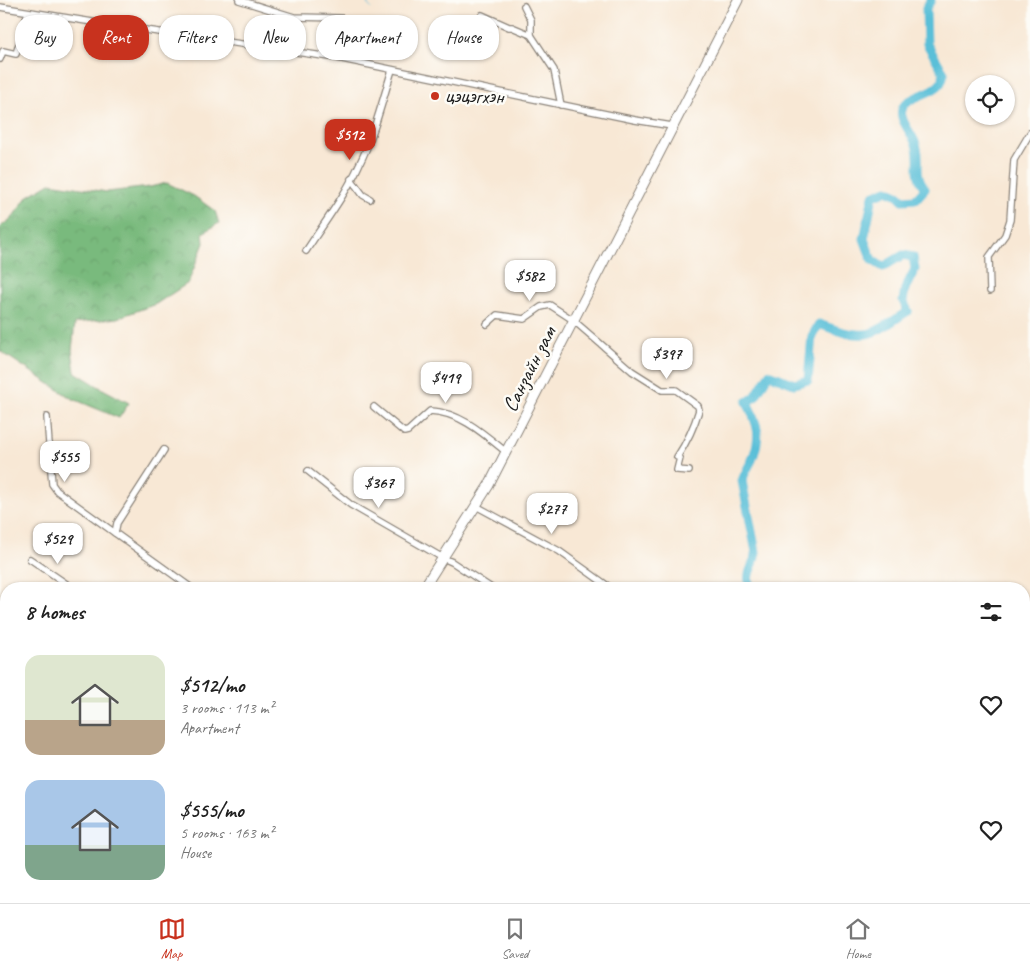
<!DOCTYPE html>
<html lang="en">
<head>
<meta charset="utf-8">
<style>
  :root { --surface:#fff; --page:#f6f6f6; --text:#222; --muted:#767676; --line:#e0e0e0; --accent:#c8321e }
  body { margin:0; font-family:Caveat,sans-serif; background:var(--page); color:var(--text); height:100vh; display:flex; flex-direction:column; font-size:19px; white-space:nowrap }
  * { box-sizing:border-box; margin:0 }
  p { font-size:16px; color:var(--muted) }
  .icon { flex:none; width:28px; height:28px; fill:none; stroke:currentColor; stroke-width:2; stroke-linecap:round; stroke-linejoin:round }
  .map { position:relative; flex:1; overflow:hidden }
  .panel { position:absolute; left:0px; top:582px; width:1030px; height:321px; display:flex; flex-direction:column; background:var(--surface); border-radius:20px 20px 0 0; box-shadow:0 1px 4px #0004 }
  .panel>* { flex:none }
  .hud { position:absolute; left:15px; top:15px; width:500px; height:45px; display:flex; gap:10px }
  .tools { position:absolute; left:965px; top:75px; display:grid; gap:10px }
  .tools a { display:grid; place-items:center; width:50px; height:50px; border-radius:50%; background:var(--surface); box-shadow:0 1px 4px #0004; font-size:25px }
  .price { position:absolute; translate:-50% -42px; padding:0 11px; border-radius:10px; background:#fff; color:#222; font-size:16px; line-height:32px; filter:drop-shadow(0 1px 2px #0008) }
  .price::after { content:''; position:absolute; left:50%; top:30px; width:15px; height:11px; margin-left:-8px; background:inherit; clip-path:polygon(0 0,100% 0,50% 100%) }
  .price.current { background:var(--accent); color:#fff }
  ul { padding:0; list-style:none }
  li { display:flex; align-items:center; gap:15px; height:125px; padding:0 25px }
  li span { display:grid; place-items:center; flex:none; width:140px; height:100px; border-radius:15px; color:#555 }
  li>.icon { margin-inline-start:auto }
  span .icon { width:60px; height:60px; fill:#fffc; stroke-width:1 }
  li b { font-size:21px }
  h2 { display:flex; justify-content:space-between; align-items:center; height:60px; padding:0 25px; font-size:21px }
  .chip { padding:0 18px; border-radius:20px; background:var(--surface); box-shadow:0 1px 4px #0004; font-size:18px; line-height:45px }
  .chip.current { background:var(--accent); color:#fff }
  .menu { display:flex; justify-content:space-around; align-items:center; height:70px; border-top:1px solid var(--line); background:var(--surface); font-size:14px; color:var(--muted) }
  .menu a { display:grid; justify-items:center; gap:2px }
  .menu .current { color:var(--accent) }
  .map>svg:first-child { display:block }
  .forest { fill:url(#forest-crowns); stroke:#4a6b4c }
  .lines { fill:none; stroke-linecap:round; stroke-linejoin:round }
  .stream { stroke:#5abfd8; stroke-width:1 }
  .river { stroke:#5abfd8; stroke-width:9 }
  .minor-casing { stroke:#8a8278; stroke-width:8 }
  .secondary-casing { stroke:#8a8278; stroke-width:11 }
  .minor { stroke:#fff; stroke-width:5.5 }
  .secondary { stroke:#fff; stroke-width:9 }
  .poi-dot { fill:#c8321e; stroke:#fdfcf7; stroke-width:2 }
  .labels { text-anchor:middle; stroke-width:5; stroke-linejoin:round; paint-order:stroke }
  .poi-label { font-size:21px; fill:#1c1c1c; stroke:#fdfcf7; text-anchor:start }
  .street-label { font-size:21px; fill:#1c1c1c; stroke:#fdfcf7 }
</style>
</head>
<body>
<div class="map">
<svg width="1030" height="903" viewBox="0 0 1030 903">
  <defs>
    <pattern id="forest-crowns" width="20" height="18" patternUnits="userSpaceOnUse" patternTransform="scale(1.25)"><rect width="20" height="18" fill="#79ba7d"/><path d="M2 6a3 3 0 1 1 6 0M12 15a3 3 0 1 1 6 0" fill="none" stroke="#689f6b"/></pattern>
  </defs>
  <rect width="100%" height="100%" fill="#fdfcf7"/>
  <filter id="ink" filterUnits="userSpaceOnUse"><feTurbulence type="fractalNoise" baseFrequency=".02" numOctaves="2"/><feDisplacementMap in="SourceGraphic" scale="10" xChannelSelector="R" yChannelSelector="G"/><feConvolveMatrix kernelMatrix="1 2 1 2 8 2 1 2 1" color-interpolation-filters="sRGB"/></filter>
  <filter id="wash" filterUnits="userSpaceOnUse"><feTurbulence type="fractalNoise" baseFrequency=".0096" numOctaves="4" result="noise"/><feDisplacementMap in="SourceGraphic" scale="20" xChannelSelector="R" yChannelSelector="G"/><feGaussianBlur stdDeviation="1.12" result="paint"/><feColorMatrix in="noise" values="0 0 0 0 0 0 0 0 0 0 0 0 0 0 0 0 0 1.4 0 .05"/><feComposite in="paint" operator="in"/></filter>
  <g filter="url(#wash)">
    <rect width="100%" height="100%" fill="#f8e8d5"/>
    <g class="forest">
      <polygon points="50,183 107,192 150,187 167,183 194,196 215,211 219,223 203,233 204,243 188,283 156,304 117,318 75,323 72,350 75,372 101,388 129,403 119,418 71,398 0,351 0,227 12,218 27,197"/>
      <polygon points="1024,799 1030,805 1030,903 873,903 876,898 1024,898"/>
    </g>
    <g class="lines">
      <polyline class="stream" points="371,8 367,4 372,0"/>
      <g class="river">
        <path d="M750,589C745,570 754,569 756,552L742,481C745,472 748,468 752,460C762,435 758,425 747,402L755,397L769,374L794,384L808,380L812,336L819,324C833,329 850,336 866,334C878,333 897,318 908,311L903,301L905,289L915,269L913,257L903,255L883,267L872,260L864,239L873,196L887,190L898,195L903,200L916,199L925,189C913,171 921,165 917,148C915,137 905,128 902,117C897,96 930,97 940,84C942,82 943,77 944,73L927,44L926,8L931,0"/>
        <polyline points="658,903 659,898"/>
      </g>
    </g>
  </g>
  <g filter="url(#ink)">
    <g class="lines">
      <g class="minor-casing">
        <g id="minor">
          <polyline points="239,0 294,17 341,18 337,58"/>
          <polyline points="524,6 531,20 531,35 554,70 561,105"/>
          <polyline points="0,7 111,25 337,58 635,120 672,126"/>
          <polyline points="482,15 509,27 512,27 531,35"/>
          <polyline points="0,59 3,51 16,54 28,12"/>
          <polyline points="351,179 363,195 370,199"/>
          <path d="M306,251C324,223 345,196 359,165C374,135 382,102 392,70"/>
          <polyline points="990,291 989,257 1005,235 1010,220 1014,160 1030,133"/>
          <path d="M487,324L497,315L524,319L541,307L550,305L573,320L632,371L662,390H676L698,406L699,410C694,427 687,442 677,457L680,458L677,470L689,471"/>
          <path d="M374,407L404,432L408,431L430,411C460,412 484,434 506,452"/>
          <polyline points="47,417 52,484 57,491 115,533"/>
          <polyline points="164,450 117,523 115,533 193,589"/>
          <polyline points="308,471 351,505 443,558 452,562 493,589"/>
          <polyline points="476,506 559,551 612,589"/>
          <polyline points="30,559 74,589"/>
          <polyline points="0,794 6,798 0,810"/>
          <polyline points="0,876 6,868"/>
          <polyline points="0,886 6,891"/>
          <polyline points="15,898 21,903"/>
          <polyline points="171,898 178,903"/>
          <polyline points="226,898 231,903"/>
          <polyline points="278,898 284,903"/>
          <polyline points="421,898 424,900 424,903"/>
          <polyline points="761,898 762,903"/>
          <polyline points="24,903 29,898"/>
          <polyline points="705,903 707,898"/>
        </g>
      </g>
      <g class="secondary-casing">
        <g id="secondary">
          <polyline points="423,589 489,485 738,0"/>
          <polyline points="190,903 195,898"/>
        </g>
      </g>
      <use href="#minor" class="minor"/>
      <use href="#secondary" class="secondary"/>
    </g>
  </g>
  <circle class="poi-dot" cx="435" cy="96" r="5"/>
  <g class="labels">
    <g class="poi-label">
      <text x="445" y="103">цэцэгхэн</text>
    </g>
    <g class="street-label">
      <text transform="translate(529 369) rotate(-63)" y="7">Санзайн зам</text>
    </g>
  </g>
</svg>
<div class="tools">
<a><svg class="icon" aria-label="locate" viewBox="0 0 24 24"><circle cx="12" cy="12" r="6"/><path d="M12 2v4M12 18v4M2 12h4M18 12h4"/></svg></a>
</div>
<b class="price current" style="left:350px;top:161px">$512</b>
<b class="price" style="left:530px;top:302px">$582</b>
<b class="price" style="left:667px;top:380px">$397</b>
<b class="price" style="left:446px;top:404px">$419</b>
<b class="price" style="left:65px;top:483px">$555</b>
<b class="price" style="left:379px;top:509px">$367</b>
<b class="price" style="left:552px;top:535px">$277</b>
<b class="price" style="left:58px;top:565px">$529</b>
<div class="hud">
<a class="chip">Buy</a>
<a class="chip current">Rent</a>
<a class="chip">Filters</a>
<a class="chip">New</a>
<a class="chip">Apartment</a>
<a class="chip">House</a>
</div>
<section class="panel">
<h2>8 homes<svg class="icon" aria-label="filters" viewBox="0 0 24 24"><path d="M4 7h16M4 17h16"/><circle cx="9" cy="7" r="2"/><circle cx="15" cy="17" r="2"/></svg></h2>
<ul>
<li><span style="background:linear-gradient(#dfe7d0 65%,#b9a48a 0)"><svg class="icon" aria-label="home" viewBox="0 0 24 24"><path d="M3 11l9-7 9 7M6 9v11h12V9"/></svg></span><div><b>$512/mo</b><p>3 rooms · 113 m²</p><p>Apartment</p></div><svg class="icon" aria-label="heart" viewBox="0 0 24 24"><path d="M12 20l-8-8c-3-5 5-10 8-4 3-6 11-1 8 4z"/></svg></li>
<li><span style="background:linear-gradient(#a9c7e8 65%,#7fa58c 0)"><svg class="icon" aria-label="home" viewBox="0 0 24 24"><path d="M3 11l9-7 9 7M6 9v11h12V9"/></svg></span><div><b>$555/mo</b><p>5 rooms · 163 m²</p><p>House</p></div><svg class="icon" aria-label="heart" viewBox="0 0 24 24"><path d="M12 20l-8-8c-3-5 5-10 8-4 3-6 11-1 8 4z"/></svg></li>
</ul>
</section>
</div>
<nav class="menu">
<a class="current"><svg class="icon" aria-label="map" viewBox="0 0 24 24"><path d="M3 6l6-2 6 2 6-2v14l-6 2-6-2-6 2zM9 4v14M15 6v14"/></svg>Map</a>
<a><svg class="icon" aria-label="saved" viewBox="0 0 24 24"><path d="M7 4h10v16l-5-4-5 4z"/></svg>Saved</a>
<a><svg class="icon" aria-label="home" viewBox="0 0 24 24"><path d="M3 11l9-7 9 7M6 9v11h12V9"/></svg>Home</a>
</nav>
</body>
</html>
